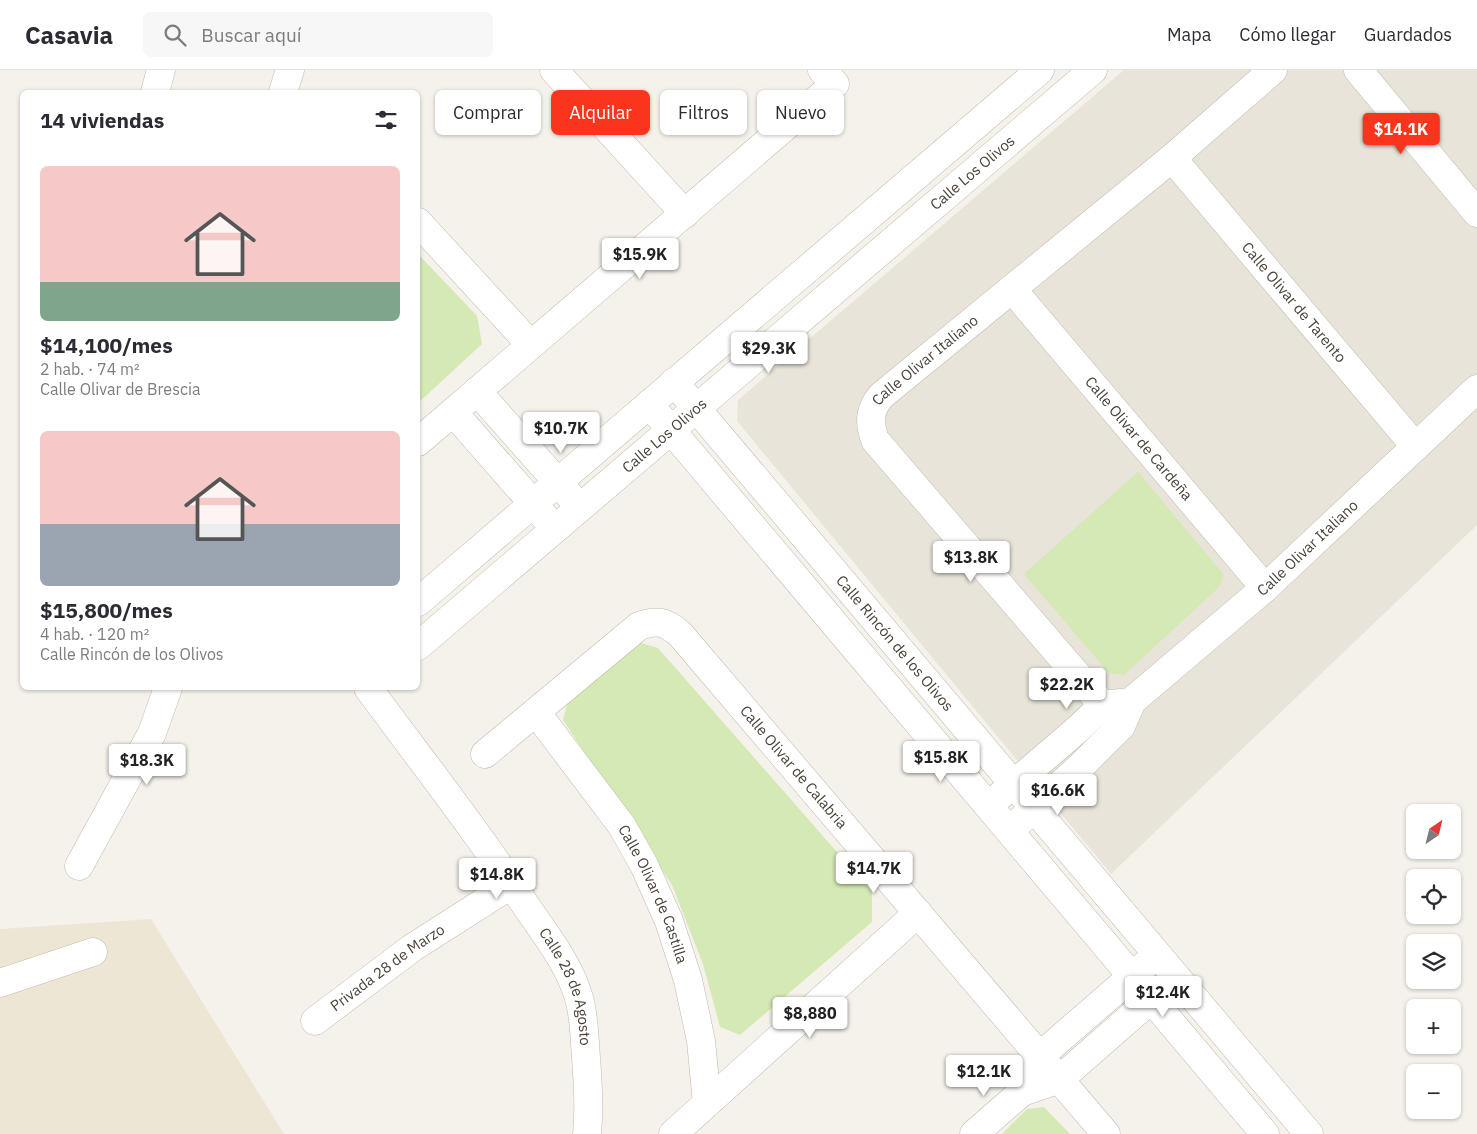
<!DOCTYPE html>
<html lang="es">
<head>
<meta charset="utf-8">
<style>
  :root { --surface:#fff; --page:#f7f7f7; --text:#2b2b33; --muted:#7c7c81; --line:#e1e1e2; --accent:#fb351d }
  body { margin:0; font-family:"IBM Plex Sans",sans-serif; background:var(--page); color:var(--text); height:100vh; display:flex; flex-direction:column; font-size:19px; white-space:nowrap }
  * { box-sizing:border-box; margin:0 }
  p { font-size:16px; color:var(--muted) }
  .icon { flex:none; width:28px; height:28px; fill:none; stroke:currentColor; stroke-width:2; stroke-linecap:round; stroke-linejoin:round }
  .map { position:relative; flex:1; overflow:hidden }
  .details { position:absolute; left:20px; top:20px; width:400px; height:600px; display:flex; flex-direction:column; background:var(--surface); border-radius:8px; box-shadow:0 1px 4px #0004 }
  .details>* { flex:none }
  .top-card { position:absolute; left:435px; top:20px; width:475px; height:45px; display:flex; gap:10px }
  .needle { width:32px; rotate:35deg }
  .fabs { position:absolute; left:1406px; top:734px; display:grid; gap:10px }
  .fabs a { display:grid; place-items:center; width:55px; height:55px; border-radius:8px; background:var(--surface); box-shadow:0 1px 4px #0004; font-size:25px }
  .price { position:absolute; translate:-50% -42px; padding:0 11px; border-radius:5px; background:#fff; color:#222; font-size:16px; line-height:32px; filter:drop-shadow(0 1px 2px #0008) }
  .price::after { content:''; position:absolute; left:50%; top:30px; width:15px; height:11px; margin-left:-8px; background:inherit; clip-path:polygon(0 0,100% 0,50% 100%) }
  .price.active { background:var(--accent); color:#fff }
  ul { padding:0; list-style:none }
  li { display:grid; align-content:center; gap:10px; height:265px; padding:0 20px }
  li span { display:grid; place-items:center; height:155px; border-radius:8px; color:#555 }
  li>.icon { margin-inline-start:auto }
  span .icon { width:90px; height:90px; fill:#fffc; stroke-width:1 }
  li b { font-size:21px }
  h2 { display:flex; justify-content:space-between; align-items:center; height:60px; padding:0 20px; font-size:21px }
  .chip { padding:0 18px; border-radius:8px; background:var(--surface); box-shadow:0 1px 4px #0004; font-size:18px; line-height:45px }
  .chip.active { background:var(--accent); color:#fff }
  header { display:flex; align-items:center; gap:30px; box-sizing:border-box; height:70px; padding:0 25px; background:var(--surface); border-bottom:1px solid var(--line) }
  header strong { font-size:24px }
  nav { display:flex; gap:28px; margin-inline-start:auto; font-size:18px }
  .search { width:350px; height:45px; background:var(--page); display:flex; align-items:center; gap:12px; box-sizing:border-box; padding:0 18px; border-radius:8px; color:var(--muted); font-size:19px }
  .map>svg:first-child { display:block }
  .residential { fill:#e9e4d9 }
  .education { fill:#eee6d5 }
  .green { fill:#d4e9b4 }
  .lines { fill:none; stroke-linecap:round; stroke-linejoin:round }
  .minor-casing { stroke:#c1b9ad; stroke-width:29 }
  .minor { stroke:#fff; stroke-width:28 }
  .labels { text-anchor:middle; stroke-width:4.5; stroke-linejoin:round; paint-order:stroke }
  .street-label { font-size:15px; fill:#4a4238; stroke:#fff }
</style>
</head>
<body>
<header>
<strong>Casavia</strong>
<div class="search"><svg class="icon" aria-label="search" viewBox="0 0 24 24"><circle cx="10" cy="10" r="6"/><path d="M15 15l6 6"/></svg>Buscar aquí</div>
<nav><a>Mapa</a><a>Cómo llegar</a><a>Guardados</a></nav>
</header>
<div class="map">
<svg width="1477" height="1064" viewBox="0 0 1477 1064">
  <rect width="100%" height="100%" fill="#f5f2eb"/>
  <polygon class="residential" points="1124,0 1477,0 1477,455 1111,804 737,351 738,330"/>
  <polygon class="education" points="151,849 284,1064 0,1064 0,859"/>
  <g class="green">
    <polygon points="418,184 477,246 482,274 418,333"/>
    <polygon points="1138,402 1224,505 1219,517 1124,605 1109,603 1024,504"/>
    <polygon points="638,572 658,578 872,822 872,852 740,965 720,957 703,894 672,815 563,650 569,627"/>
    <polygon points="1044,1037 1070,1064 1002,1064 1027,1039"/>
  </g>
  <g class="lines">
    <g class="minor-casing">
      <g id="minor">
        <polyline points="554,0 685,144"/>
        <polyline points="1358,0 1477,143"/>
        <polyline points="155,22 161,0"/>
        <polyline points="283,22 290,0"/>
        <path id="s1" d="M1172,88L1415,376"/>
        <polyline points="418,152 531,275"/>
        <path id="s2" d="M1012,219L1265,518"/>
        <path id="s3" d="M674,312L1309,1064"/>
        <polyline points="477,321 569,425"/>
        <polyline points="649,334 1265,1064"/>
        <polyline points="453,342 544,446"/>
        <polyline points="418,372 835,14 822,0"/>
        <polyline points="418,532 1040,0"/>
        <path id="s4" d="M418,576L1093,0"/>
        <path id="s5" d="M368,618C421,690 477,761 526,836C546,865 569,894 579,928C583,942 584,958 585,973C587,1004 590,1033 587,1064"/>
        <path id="s6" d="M536,642L622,756L644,795L669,851L688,910L701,971L707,1033"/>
        <path id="s7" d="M1121,656L875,370C869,353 869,340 881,326L1172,88L1273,0"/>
        <path id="s8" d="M485,684L639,556C657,550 665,551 680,564L1106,1064"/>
        <polyline points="1001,725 1079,658 1103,635 1121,633"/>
        <path id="s9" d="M1020,751L1079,698L1121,656L1132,631L1265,518L1477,319"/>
        <polyline points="79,796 152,663 168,618"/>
        <polyline points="0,913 93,882"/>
        <path id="s10" d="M315,951L412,878L512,814"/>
        <polyline points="1032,1002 1040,986 1145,895"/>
        <polyline points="673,1064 918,843"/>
        <polyline points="974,1064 1022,1022 1060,1009 1165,917"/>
      </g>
    </g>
    <use href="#minor" class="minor"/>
  </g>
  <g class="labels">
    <g class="street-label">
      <text dy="5" stroke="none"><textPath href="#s4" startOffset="729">Calle Los Olivos</textPath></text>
      <text dy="5" stroke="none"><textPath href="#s1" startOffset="189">Calle Olivar de Tarento</textPath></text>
      <text dy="5" stroke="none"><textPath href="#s7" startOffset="481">Calle Olivar Italiano</textPath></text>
      <text dy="5" stroke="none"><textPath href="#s4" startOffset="324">Calle Los Olivos</textPath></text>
      <text dy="5" stroke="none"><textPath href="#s2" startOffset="196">Calle Olivar de Cardeña</textPath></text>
      <text dy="5" stroke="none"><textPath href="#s9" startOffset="399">Calle Olivar Italiano</textPath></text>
      <text dy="5" stroke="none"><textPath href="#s3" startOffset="342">Calle Rincón de los Olivos</textPath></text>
      <text dy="5" stroke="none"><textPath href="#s8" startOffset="420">Calle Olivar de Calabria</textPath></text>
      <text dy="5" stroke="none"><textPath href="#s6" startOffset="218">Calle Olivar de Castilla</textPath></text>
      <text dy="5" stroke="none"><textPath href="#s10" startOffset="90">Privada 28 de Marzo</textPath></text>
      <text dy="5" stroke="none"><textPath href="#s5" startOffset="361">Calle 28 de Agosto</textPath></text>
    </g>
  </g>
</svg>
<div class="fabs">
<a><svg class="needle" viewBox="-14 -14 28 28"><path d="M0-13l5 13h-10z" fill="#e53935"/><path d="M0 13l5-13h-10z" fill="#7c7c81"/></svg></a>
<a><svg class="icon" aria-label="locate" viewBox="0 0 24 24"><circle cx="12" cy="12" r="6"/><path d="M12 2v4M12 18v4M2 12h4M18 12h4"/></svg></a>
<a><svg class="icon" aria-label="layers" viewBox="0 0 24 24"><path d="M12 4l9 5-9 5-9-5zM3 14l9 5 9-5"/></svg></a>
<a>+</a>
<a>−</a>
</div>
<b class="price active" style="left:1401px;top:85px">$14.1K</b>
<b class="price" style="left:640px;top:210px">$15.9K</b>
<b class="price" style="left:769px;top:304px">$29.3K</b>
<b class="price" style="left:561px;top:384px">$10.7K</b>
<b class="price" style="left:971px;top:513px">$13.8K</b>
<b class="price" style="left:1067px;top:640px">$22.2K</b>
<b class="price" style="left:941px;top:713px">$15.8K</b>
<b class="price" style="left:147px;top:716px">$18.3K</b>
<b class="price" style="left:1058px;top:746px">$16.6K</b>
<b class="price" style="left:874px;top:824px">$14.7K</b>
<b class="price" style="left:497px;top:830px">$14.8K</b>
<b class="price" style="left:1163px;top:948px">$12.4K</b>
<b class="price" style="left:810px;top:969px">$8,880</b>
<b class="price" style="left:984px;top:1027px">$12.1K</b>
<div class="top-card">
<a class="chip">Comprar</a>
<a class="chip active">Alquilar</a>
<a class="chip">Filtros</a>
<a class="chip">Nuevo</a>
</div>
<section class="details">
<h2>14 viviendas<svg class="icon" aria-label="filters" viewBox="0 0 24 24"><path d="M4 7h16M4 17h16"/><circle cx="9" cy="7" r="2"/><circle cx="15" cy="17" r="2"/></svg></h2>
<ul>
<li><span style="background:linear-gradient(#f6c9c9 75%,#7fa58c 0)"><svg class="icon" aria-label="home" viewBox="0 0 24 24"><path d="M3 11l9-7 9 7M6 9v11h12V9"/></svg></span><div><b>$14,100/mes</b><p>2 hab. · 74 m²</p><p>Calle Olivar de Brescia</p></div></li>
<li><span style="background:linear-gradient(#f6c9c9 60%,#9aa5b1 0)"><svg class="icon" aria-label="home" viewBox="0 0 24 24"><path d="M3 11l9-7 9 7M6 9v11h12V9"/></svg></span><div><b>$15,800/mes</b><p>4 hab. · 120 m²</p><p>Calle Rincón de los Olivos</p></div></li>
</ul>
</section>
</div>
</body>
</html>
